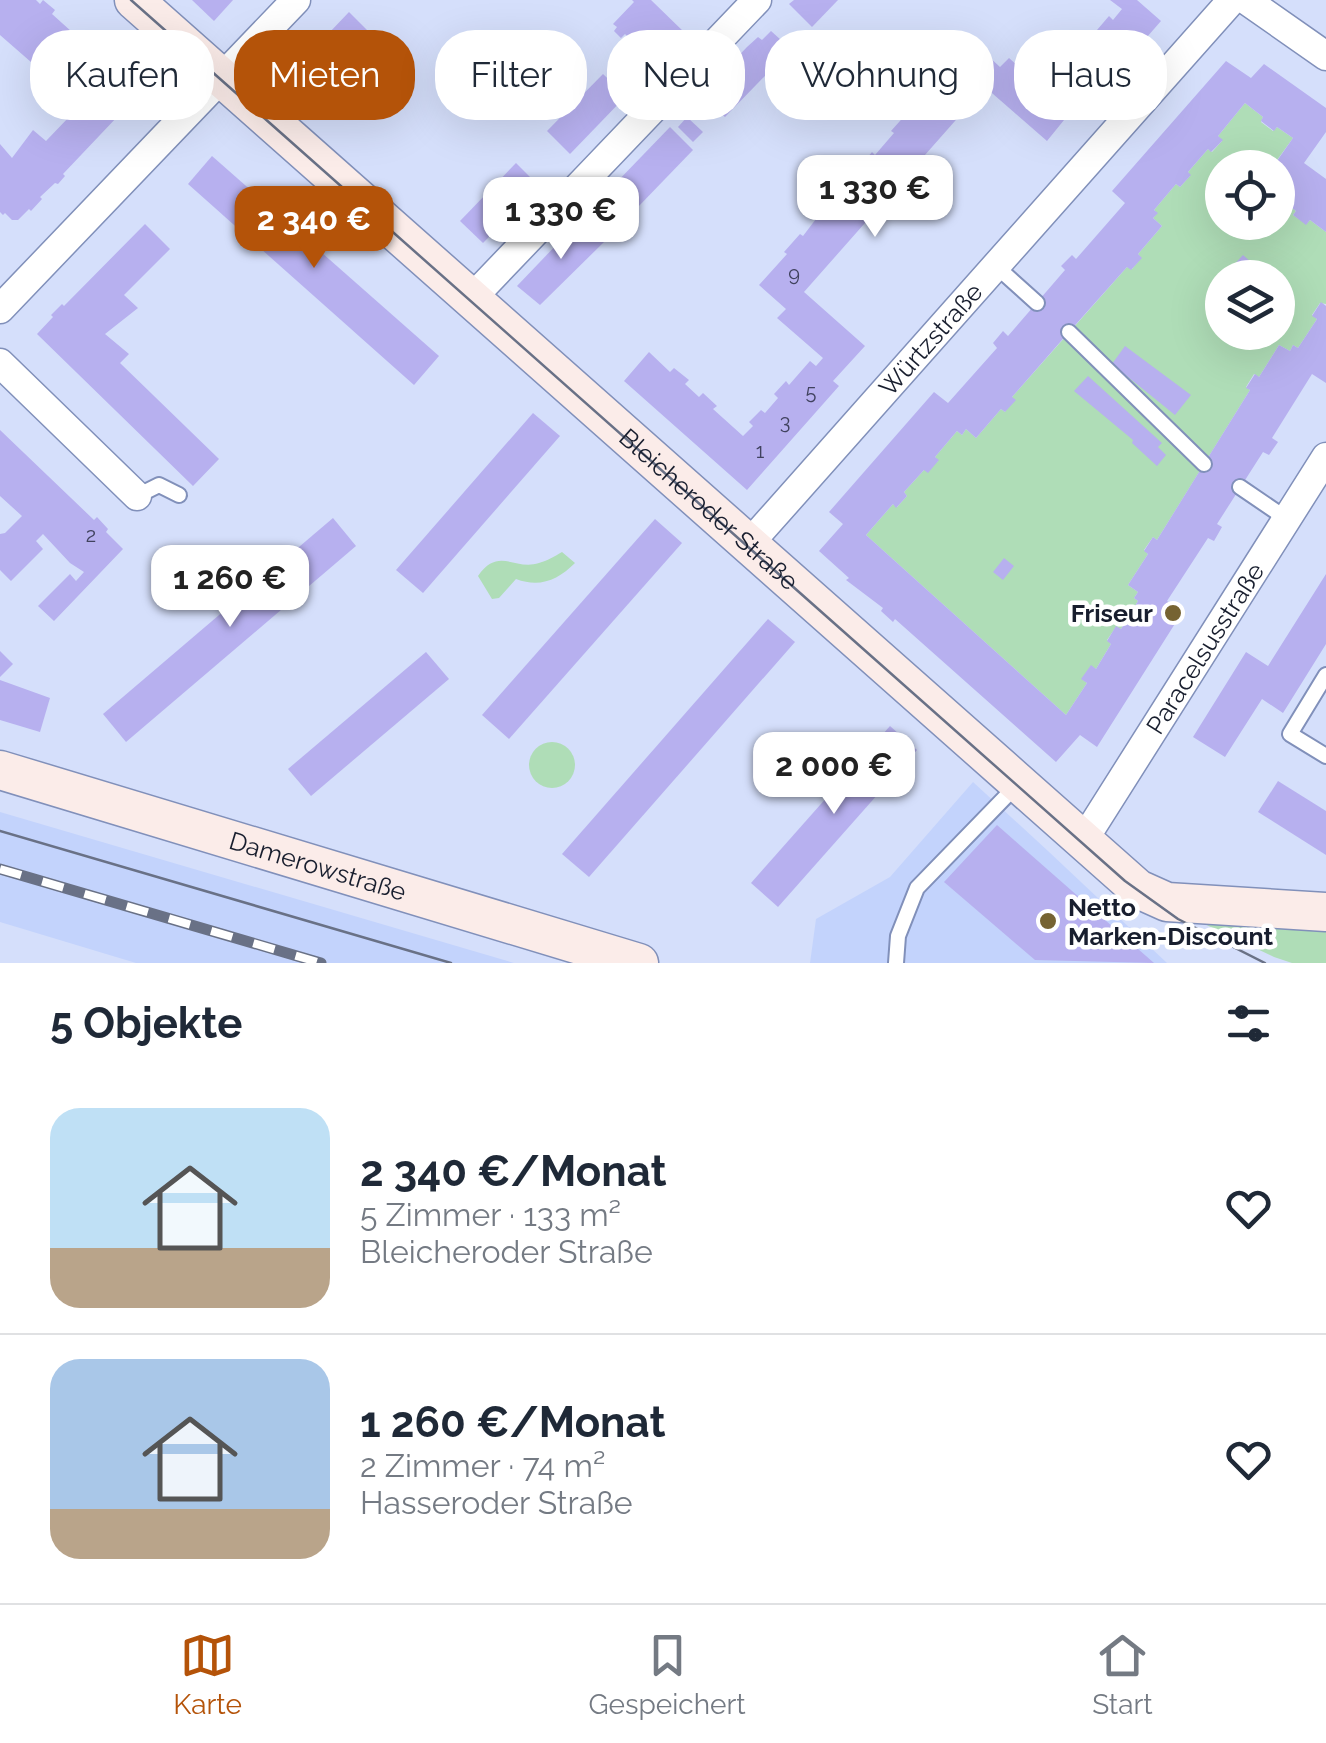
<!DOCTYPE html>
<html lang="de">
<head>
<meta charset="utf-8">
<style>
  :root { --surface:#fff; --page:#f2f2f3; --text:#1f2937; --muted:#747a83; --line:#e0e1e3; --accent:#b45309 }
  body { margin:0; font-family:Raleway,sans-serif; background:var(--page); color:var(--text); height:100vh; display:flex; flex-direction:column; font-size:38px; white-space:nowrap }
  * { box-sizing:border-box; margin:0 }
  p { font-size:32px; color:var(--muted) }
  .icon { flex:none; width:55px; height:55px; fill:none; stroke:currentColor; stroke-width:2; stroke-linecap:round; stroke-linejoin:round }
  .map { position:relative; height:963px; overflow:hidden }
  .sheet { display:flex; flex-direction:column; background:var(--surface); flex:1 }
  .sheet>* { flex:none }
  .top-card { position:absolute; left:30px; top:30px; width:1268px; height:90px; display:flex; gap:20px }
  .tools { position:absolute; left:1205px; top:150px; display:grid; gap:20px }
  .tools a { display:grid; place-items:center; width:90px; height:90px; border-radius:50%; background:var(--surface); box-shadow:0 10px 40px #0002; font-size:50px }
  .price { position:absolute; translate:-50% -85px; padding:0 22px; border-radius:20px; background:#fff; color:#222; font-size:32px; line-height:65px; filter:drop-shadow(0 2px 5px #0008) }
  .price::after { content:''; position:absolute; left:50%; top:60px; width:30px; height:22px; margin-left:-15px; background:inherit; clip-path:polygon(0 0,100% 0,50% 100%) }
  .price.current { background:var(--accent); color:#fff }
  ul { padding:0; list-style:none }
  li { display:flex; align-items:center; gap:30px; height:250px; padding:0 50px }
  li+li { border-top:2px solid var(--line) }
  li span { display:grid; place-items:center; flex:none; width:280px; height:200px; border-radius:30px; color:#555 }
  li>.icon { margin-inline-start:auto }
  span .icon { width:120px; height:120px; fill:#fffc; stroke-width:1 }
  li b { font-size:42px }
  h2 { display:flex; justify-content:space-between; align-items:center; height:120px; padding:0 50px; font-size:42px }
  .tag { padding:0 35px; border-radius:40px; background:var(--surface); box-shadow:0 10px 40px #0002; font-size:35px; line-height:90px }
  .tag.current { background:var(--accent); color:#fff }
  .tabs { display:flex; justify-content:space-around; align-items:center; height:140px; border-top:2px solid var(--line); background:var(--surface); font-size:28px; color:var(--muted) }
  .tabs a { display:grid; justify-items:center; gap:5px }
  .tabs .current { color:var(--accent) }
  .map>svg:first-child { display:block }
  .built { fill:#c3d3fc }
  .green { fill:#afddb7; fill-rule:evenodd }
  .building { fill:#b7b0ef }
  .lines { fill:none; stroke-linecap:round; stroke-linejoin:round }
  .lane-casing { stroke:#8190ba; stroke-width:18 }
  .street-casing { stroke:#8190ba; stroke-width:31 }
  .secondary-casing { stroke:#8190ba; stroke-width:41 }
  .lane { stroke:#fff; stroke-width:14 }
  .street { stroke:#fff; stroke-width:28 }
  .secondary { stroke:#fbece9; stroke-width:38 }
  .tram { stroke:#697186; stroke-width:2.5 }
  .rail-casing { stroke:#697186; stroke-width:11 }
  .rail { stroke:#fff; stroke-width:8; stroke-dasharray:22; stroke-linecap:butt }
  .poi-dot { fill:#766332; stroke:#fff; stroke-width:4 }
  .labels { text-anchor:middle; stroke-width:9; stroke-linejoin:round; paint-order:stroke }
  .number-label { font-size:20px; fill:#40425e }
  .street-label { font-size:25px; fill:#181e2e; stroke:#fff }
  .poi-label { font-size:25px; font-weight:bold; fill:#181e2e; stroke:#fff; text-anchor:end }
</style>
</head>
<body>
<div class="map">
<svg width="1326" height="963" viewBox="0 0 1326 963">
  <rect width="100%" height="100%" fill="#d5dffb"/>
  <g class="built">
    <polygon points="973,782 1048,851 1167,963 810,963 816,919 890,877"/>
    <polygon points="0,812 514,963 136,963 0,922"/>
  </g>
  <g class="green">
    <path d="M1245,103L1263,117L1261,122L1273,131L1277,127L1293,138L1272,167L1222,168V222H1278V198L1296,211L1293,215L1306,224L1310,220L1326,232V304L1320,303L1312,315L1317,319L1298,348L1293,345L1290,351L1279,345L1259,377L1254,374L1246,387L1250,390L1157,540L1153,537L1144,550L1148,554L1128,585L1138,592L1134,598L1138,601L1121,629L1116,627L1107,640L1111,644L1096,669L1091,666L1082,679L1087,683L1066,715L866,535L893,504L897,507L907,496L904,492L924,470L938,461L935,457L957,431L962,435L966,429L976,438L1001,409L1005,412L1012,397L1127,267L1132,269L1141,258L1138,254L1162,226L1153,218L1157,213L1154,210L1176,184L1180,187L1190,176L1188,172L1208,149L1212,152L1222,141L1218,136ZM1222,278H1278V332H1222Z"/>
    <path d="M562,552L575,563C558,580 540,588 516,579L499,598L492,599L478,576C499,546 514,571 539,563C547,561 555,556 562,552Z"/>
    <circle cx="552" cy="765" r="23"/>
    <polygon points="1196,920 1326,925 1326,963 1292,963 1274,957"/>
  </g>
  <g class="building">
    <polygon points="0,0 36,0 40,4 43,0 55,10 52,14 72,32 39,69 0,35"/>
    <polygon points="192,0 233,0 214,21"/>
    <polygon points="632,0 651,0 686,34 657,65 654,62 650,66 643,59 646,55 625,34 621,38 614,31 617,27 613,24 634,2"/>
    <polygon points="794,0 838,0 812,27 789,4"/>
    <polygon points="1110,0 1137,0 1161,21 1084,109 1077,104 1047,141 985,87 804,292 865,346 833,381 839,386 747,490 624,381 649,352 670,372 674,368 689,380 685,384 699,397 703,393 717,406 713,409 743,436 753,426 749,422 761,410 765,413 778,398 774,394 786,381 789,385 810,361 816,366 823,358 777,318 786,309 759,285 787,254 784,252 800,234 803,236 835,194 838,196 859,173 856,171 872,152 875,155 894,133 891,131 908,112 911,115 930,92 927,89 943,72 946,75 974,43 1000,67 1009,58 1053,97 1060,89 1056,84 1075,62 1071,59 1083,45 1087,48 1100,33 1097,30 1109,16 1113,20 1122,9"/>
    <polygon points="349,12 371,34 317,91 307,82 301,89 288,76"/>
    <polygon points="771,31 791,49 725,117 701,95 747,47 758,37 762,40"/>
    <polygon points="1226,61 1251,78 1264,64 1326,108 1326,132 1304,163 1326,179 1326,232 1310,220 1306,225 1293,215 1296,211 1278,198 1278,168 1272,168 1293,138 1277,127 1274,131 1261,121 1263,117 1245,103 1218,136 1223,140 1211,152 1208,149 1188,172 1191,175 1180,187 1176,184 1154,210 1158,213 1153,218 1162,226 1138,254 1142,258 1131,270 1127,267 1069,332 1012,397 1016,400 1005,412 1001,409 976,438 966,429 962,435 957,431 935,457 939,460 928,473 924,470 904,492 907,496 896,508 893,504 866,535 1066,715 1087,683 1081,679 1091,665 1096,669 1111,644 1107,641 1116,626 1121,629 1138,601 1134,598 1138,592 1128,585 1148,554 1144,551 1153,537 1157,540 1204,464 1250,390 1246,388 1255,374 1259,377 1279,345 1290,351 1293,345 1298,348 1317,319 1312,316 1321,302 1326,306 1326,383 1312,374 1272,438 1278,442 1269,455 1263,452 1217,524 1222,527 1214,541 1208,538 1167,601 1183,611 1097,747 1080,735 1056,762 895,619 893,622 881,611 883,608 846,580 849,578 819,551 843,524 829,512 934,392 948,403 997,348 993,343 1003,331 1008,336 1065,270 1061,266 1072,255 1076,259 1125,203 1112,191"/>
    <polygon points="603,74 626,96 570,154 547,131"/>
    <polygon points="93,92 118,116 63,174 65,176 58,184 55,183 40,197 42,199 31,211 29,209 18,220 12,220 5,213 3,215 0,212 0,144 12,158 33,130 46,141"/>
    <polygon points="687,117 703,132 693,142 678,127"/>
    <polygon points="670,127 693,150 637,208 614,185"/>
    <polygon points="212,156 439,356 414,385 188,184"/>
    <polygon points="516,163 539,186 483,243 460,221"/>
    <polygon points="582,218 605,241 540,305 517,286"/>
    <polygon points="145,224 170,249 124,295 138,308 105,334 129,354 120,363 219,459 193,486 37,334 53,317 51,315 62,304 64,306"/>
    <polygon points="1243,255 1251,262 1239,275 1231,268"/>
    <polygon points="1125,346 1191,395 1175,415 1112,364"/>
    <polygon points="1088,376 1162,443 1158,447 1166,455 1157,466 1132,443 1133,440 1074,391"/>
    <polygon points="533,413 560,436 423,593 396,570"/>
    <polygon points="0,430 94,520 97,517 108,529 106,532 123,549 54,621 38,606 70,574 76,581 84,572 70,563 43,534 36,541 43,549 11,581 0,570 0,534 5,533 22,516 0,496"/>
    <polygon points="333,518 356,546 126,742 103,714"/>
    <polygon points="655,519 682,543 509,739 482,715"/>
    <polygon points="1004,558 1014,566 1003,580 993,572"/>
    <polygon points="1326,574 1326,644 1283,713 1262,699 1225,757 1193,737 1246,652 1268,666"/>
    <polygon points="768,619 795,642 589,877 562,854"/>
    <polygon points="0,651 13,664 0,677"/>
    <polygon points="426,652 449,679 311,796 288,769"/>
    <polygon points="0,680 50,698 40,732 0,720"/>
    <polygon points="890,726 917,750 778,907 751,883"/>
    <polygon points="1278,781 1326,811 1326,855 1258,812"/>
    <polygon points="997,825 1154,963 1035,960 944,882"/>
  </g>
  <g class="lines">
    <g class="lane-casing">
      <g id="lane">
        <polyline points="997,267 1037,303"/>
        <polyline points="1069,332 1204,464"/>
        <polyline points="1240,487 1287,519"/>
        <polyline points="137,496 159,485 179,495"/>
        <polyline points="1326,675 1290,734 1326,756"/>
        <polyline points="896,963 898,936 917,888 1018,784"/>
      </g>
    </g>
    <g class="street-casing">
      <g id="street">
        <polyline points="1246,0 1326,56"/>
        <polyline points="471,299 757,0"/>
        <polyline points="0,309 296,0"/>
        <polyline points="0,363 137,496"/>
        <path id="s1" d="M748,545L1232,0"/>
        <path id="s2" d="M1083,841L1326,457"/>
      </g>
    </g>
    <g class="secondary-casing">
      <g id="secondary">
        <path id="s3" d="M134,0L1138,889L1167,902L1326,912"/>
        <path id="s4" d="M0,770L639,963"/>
      </g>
    </g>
    <use href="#lane" class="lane"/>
    <use href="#street" class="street"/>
    <use href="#secondary" class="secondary"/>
    <g class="tram">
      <polyline points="131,0 1125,881 1178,919 1265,963"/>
      <polyline points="0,831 451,963"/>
    </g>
    <g class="rail-casing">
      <polyline id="rail" points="0,869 321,963"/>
    </g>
    <use href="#rail" class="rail"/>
  </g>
  <g class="poi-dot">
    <circle cx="1173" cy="613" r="10"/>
    <circle cx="1048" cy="921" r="10"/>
  </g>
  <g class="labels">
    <g class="number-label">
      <text x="794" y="281">9</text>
      <text x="811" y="399">5</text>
      <text x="785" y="429">3</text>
      <text x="760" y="458">1</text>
      <text x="91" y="542">2</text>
    </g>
    <g class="street-label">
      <text dy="9" stroke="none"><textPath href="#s1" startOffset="275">Würtzstraße</textPath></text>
      <text dy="9" stroke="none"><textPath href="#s3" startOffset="768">Bleicheroder Straße</textPath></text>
      <text dy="9" stroke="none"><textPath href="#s2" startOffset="228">Paracelsusstraße</textPath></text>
      <text dy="9" stroke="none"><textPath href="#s4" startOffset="332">Damerowstraße</textPath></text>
    </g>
    <g class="poi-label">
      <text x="1153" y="622">Friseur</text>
      <text x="1068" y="916" text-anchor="start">Netto<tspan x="1068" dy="29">Marken-Discount</tspan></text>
    </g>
  </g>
</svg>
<div class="tools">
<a><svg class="icon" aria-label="locate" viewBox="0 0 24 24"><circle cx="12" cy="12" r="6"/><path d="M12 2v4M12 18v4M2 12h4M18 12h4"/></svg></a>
<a><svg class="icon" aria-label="layers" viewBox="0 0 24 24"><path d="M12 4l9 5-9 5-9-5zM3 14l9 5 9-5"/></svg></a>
</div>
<b class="price" style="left:875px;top:240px">1 330 €</b>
<b class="price" style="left:561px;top:262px">1 330 €</b>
<b class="price current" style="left:314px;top:271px">2 340 €</b>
<b class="price" style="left:230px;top:630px">1 260 €</b>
<b class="price" style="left:834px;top:817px">2 000 €</b>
<div class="top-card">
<a class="tag">Kaufen</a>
<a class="tag current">Mieten</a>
<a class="tag">Filter</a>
<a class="tag">Neu</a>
<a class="tag">Wohnung</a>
<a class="tag">Haus</a>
</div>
</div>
<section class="sheet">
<h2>5 Objekte<svg class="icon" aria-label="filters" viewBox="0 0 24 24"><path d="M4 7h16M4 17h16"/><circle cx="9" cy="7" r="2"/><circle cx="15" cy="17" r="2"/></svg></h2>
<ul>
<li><span style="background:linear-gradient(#bfe0f5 70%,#b9a48a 0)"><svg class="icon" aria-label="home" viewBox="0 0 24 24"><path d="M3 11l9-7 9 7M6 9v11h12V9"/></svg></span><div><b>2 340 €/Monat</b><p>5 Zimmer · 133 m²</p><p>Bleicheroder Straße</p></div><svg class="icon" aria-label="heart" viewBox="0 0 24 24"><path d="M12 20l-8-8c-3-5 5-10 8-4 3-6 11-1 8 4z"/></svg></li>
<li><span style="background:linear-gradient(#a9c7e8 75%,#b9a48a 0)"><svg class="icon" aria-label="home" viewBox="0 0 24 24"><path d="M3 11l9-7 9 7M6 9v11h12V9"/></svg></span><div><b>1 260 €/Monat</b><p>2 Zimmer · 74 m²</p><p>Hasseroder Straße</p></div><svg class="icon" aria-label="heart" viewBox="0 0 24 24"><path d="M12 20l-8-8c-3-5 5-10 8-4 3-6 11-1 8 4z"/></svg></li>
</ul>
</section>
<nav class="tabs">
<a class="current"><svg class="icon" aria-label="map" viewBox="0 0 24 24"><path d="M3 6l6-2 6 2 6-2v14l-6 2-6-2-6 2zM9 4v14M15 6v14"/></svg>Karte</a>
<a><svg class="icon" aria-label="saved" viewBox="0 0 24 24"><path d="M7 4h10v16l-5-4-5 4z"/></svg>Gespeichert</a>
<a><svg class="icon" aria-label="home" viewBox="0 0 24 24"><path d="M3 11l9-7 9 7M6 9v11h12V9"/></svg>Start</a>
</nav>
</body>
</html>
